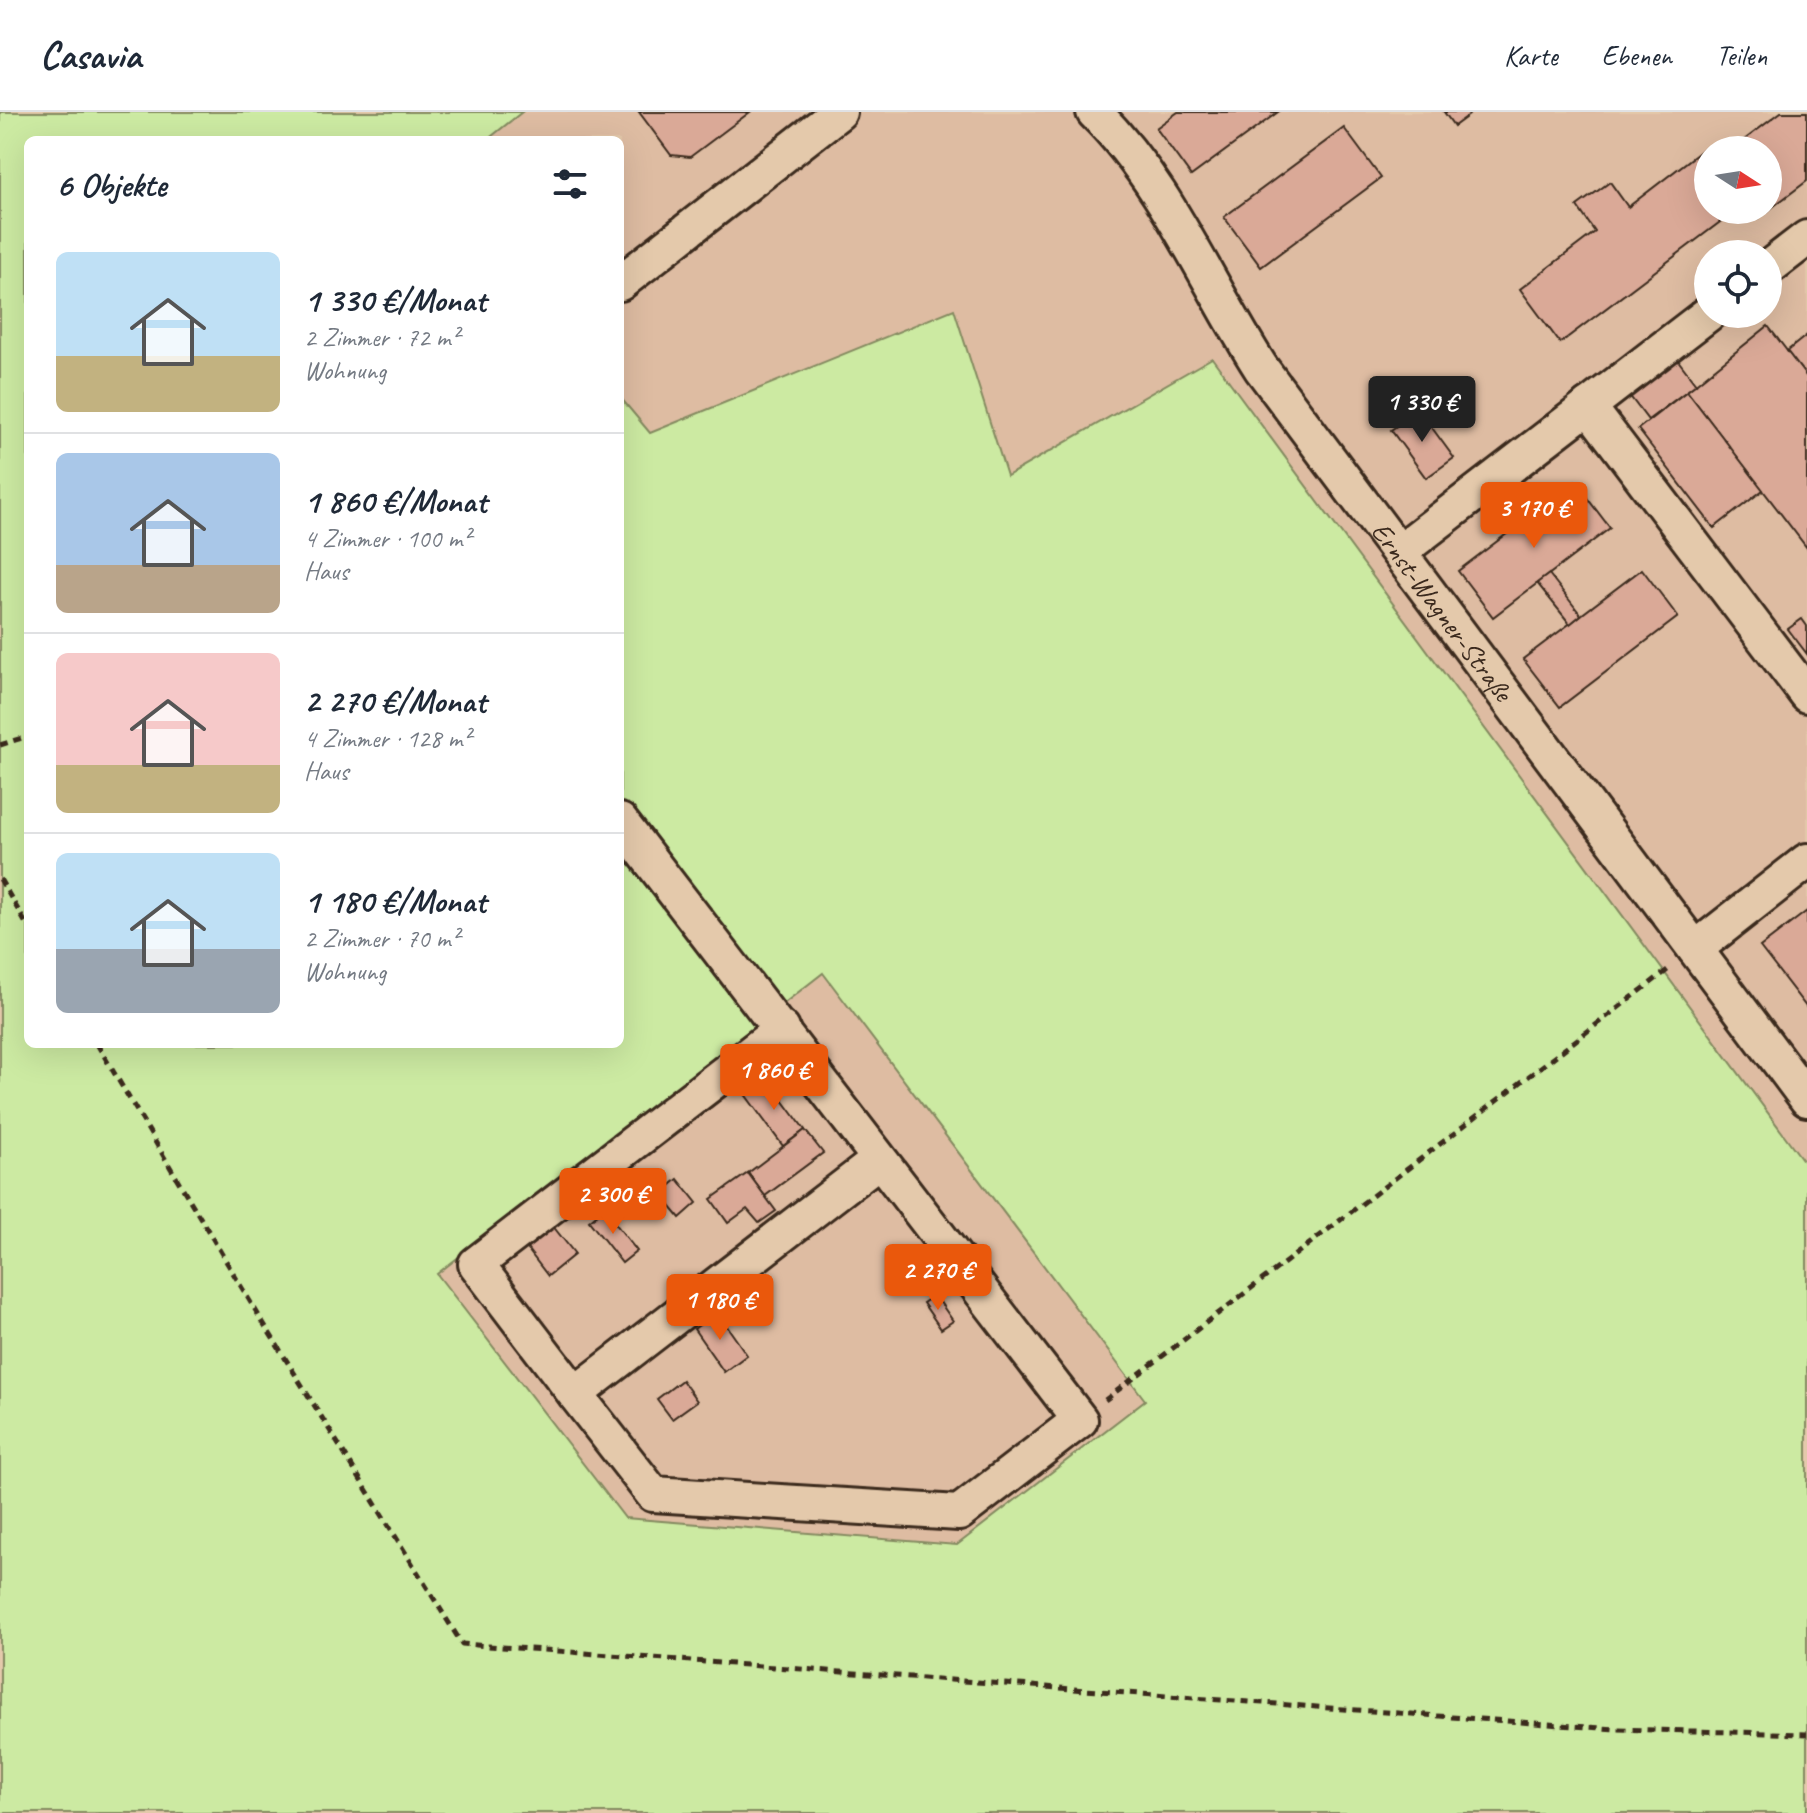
<!DOCTYPE html>
<html lang="de">
<head>
<meta charset="utf-8">
<style>
  :root { --surface:#fff; --page:#f2f2f3; --text:#1f2937; --muted:#747a83; --line:#e0e1e3; --accent:#ea580c }
  body { margin:0; font-family:Caveat,sans-serif; background:var(--page); color:var(--text); height:100vh; display:flex; flex-direction:column; font-size:30px; white-space:nowrap }
  * { box-sizing:border-box; margin:0 }
  p { font-size:26px; color:var(--muted) }
  .icon { flex:none; width:44px; height:44px; fill:none; stroke:currentColor; stroke-width:2; stroke-linecap:round; stroke-linejoin:round }
  .map { position:relative; flex:1; overflow:hidden }
  .side { position:absolute; left:24px; top:24px; width:600px; height:912px; display:flex; flex-direction:column; background:var(--surface); border-radius:12px; box-shadow:0 8px 32px #0002 }
  .side>* { flex:none }
  .needle { width:52px; rotate:102deg }
  .fabs { position:absolute; left:1694px; top:24px; display:grid; gap:16px }
  .fabs a { display:grid; place-items:center; width:88px; height:88px; border-radius:50%; background:var(--surface); box-shadow:0 8px 32px #0002; font-size:40px }
  .price { position:absolute; translate:-50% -68px; padding:0 18px; border-radius:8px; background:var(--accent); color:#fff; font-size:26px; line-height:52px; filter:drop-shadow(0 2px 4px #0008) }
  .price::after { content:''; position:absolute; left:50%; top:48px; width:24px; height:18px; margin-left:-12px; background:inherit; clip-path:polygon(0 0,100% 0,50% 100%) }
  .price.selected { background:#222; color:#fff }
  ul { padding:0; list-style:none }
  li { display:flex; align-items:center; gap:24px; height:200px; padding:0 32px }
  li+li { border-top:2px solid var(--line) }
  li span { display:grid; place-items:center; flex:none; width:224px; height:160px; border-radius:12px; color:#555 }
  li>.icon { margin-inline-start:auto }
  span .icon { width:96px; height:96px; fill:#fffc; stroke-width:1 }
  li b { font-size:34px }
  h2 { display:flex; justify-content:space-between; align-items:center; height:96px; padding:0 32px; font-size:34px }
  header { display:flex; align-items:center; gap:48px; box-sizing:border-box; height:112px; padding:0 40px; background:var(--surface); border-bottom:2px solid var(--line) }
  header strong { font-size:38px }
  nav { display:flex; gap:44px; margin-inline-start:auto; font-size:28px }
  .map>svg:first-child { display:block }
  .built { fill:#debca2; fill-rule:evenodd }
  .green { fill:#cceaa2; stroke:#848a60; stroke-width:2; fill-rule:evenodd }
  .building { fill:#daa997; stroke:#3b2a1e; stroke-width:2 }
  .lines { fill:none; stroke-linecap:round; stroke-linejoin:round }
  .minor-casing { stroke:#3b2a1e; stroke-width:40 }
  .path { stroke:#3b2a1e; stroke-width:5; stroke-dasharray:8 6; stroke-linecap:butt }
  .minor { stroke:#e4c9ab; stroke-width:34 }
  .labels { text-anchor:middle; stroke-width:8; stroke-linejoin:round; paint-order:stroke }
  .street-label { font-size:28px; fill:#3b2a1e; stroke:#e4c9ab }
</style>
</head>
<body>
<header>
<strong>Casavia</strong>
<nav><a>Karte</a><a>Ebenen</a><a>Teilen</a></nav>
</header>
<div class="map">
<svg width="1807" height="1701" viewBox="0 0 1807 1701">
  <rect width="100%" height="100%" fill="#e4c9ab"/>
  <filter id="ink" filterUnits="userSpaceOnUse"><feTurbulence type="fractalNoise" baseFrequency=".0125" numOctaves="2"/><feDisplacementMap in="SourceGraphic" scale="16" xChannelSelector="R" yChannelSelector="G"/><feConvolveMatrix kernelMatrix="1 2 1 2 8 2 1 2 1" color-interpolation-filters="sRGB"/></filter>
  <g filter="url(#ink)">
    <path class="built" d="M446,0H1807V1546L957,1433L625,1406L436,1162L620,932V28H413ZM1708,38H1768V98H1708ZM1708,142H1768V202H1708Z"/>
    <path class="green" d="M0,0H522L487,28H28V932H620V285L650,321L954,197L1007,364L1212,246L1807,1054V1701H0ZM823,861L1145,1288L957,1433L625,1406L437,1162Z"/>
    <g class="building">
      <polygon points="639,0 750,0 690,45 671,43"/>
      <polygon points="1178,0 1278,0 1191,64 1156,16"/>
      <polygon points="1444,0 1467,0 1469,3 1454,14"/>
      <polygon points="1781,0 1807,0 1807,69 1758,106 1752,98 1768,98 1768,38 1731,38"/>
      <polygon points="1344,16 1381,66 1261,155 1224,105"/>
      <polygon points="1705,36 1708,40 1708,98 1736,98 1560,231 1520,177 1595,120 1577,94 1610,70 1628,95"/>
      <polygon points="1768,214 1807,265 1807,436 1687,279"/>
      <polygon points="1807,223 1807,265 1787,239"/>
      <polygon points="1677,247 1696,272 1648,308 1629,283"/>
      <polygon points="1687,279 1763,378 1714,416 1638,317"/>
      <polygon points="1419,298 1454,346 1426,366 1391,318"/>
      <polygon points="1575,370 1610,416 1493,505 1458,459"/>
      <polygon points="1642,457 1678,505 1560,595 1523,547"/>
      <polygon points="1549,462 1581,503 1570,512 1537,471"/>
      <polygon points="1802,507 1807,514 1807,542 1788,517"/>
      <polygon points="1807,799 1807,896 1760,835"/>
      <polygon points="766,965 805,1018 783,1034 744,981"/>
      <polygon points="805,1018 823,1041 765,1084 748,1061"/>
      <polygon points="748,1061 776,1099 759,1111 747,1097 728,1111 711,1087"/>
      <polygon points="678,1067 697,1091 680,1106 660,1082"/>
      <polygon points="604,1097 637,1139 622,1151 589,1109"/>
      <polygon points="552,1113 575,1142 548,1164 525,1134"/>
      <polygon points="935,1183 953,1209 941,1217 923,1191"/>
      <polygon points="717,1200 747,1243 724,1260 694,1217"/>
      <polygon points="682,1268 697,1289 672,1307 657,1287"/>
    </g>
    <g class="lines">
      <g class="minor-casing">
        <g id="minor">
          <path id="s1" d="M1094,0C1167,72 1207,172 1261,256L1807,987"/>
          <polyline points="1768,156 1807,126"/>
          <polyline points="620,171 839,0"/>
          <polyline points="1588,294 1807,583"/>
          <polyline points="1399,440 1708,202"/>
          <polyline points="1695,837 1807,749"/>
          <polyline points="782,917 476,1152 575,1282 879,1048"/>
          <polyline points="575,1282 653,1382 959,1401 1080,1308 620,709"/>
        </g>
      </g>
      <g class="path">
        <polyline points="0,633 28,624"/>
        <polyline points="0,767 28,815"/>
        <polyline points="97,932 251,1191 462,1532 1615,1617 1807,1622"/>
        <polyline points="1105,1288 1669,857"/>
      </g>
      <use href="#minor" class="minor"/>
    </g>
  </g>
  <g class="labels">
    <g class="street-label">
      <text dy="10" stroke="none"><textPath href="#s1" startOffset="610">Ernst-Wagner-Straße</textPath></text>
    </g>
  </g>
</svg>
<div class="fabs">
<a><svg class="needle" viewBox="-14 -14 28 28"><path d="M0-13l5 13h-10z" fill="#e53935"/><path d="M0 13l5-13h-10z" fill="#747a83"/></svg></a>
<a><svg class="icon" aria-label="locate" viewBox="0 0 24 24"><circle cx="12" cy="12" r="6"/><path d="M12 2v4M12 18v4M2 12h4M18 12h4"/></svg></a>
</div>
<b class="price selected" style="left:1422px;top:332px">1 330 €</b>
<b class="price" style="left:1534px;top:438px">3 170 €</b>
<b class="price" style="left:774px;top:1000px">1 860 €</b>
<b class="price" style="left:613px;top:1124px">2 300 €</b>
<b class="price" style="left:938px;top:1200px">2 270 €</b>
<b class="price" style="left:720px;top:1230px">1 180 €</b>
<section class="side">
<h2>6 Objekte<svg class="icon" aria-label="filters" viewBox="0 0 24 24"><path d="M4 7h16M4 17h16"/><circle cx="9" cy="7" r="2"/><circle cx="15" cy="17" r="2"/></svg></h2>
<ul>
<li><span style="background:linear-gradient(#bfe0f5 65%,#c2b280 0)"><svg class="icon" aria-label="home" viewBox="0 0 24 24"><path d="M3 11l9-7 9 7M6 9v11h12V9"/></svg></span><div><b>1 330 €/Monat</b><p>2 Zimmer · 72 m²</p><p>Wohnung</p></div></li>
<li><span style="background:linear-gradient(#a9c7e8 70%,#b9a48a 0)"><svg class="icon" aria-label="home" viewBox="0 0 24 24"><path d="M3 11l9-7 9 7M6 9v11h12V9"/></svg></span><div><b>1 860 €/Monat</b><p>4 Zimmer · 100 m²</p><p>Haus</p></div></li>
<li><span style="background:linear-gradient(#f6c9c9 70%,#c2b280 0)"><svg class="icon" aria-label="home" viewBox="0 0 24 24"><path d="M3 11l9-7 9 7M6 9v11h12V9"/></svg></span><div><b>2 270 €/Monat</b><p>4 Zimmer · 128 m²</p><p>Haus</p></div></li>
<li><span style="background:linear-gradient(#bfe0f5 60%,#9aa5b1 0)"><svg class="icon" aria-label="home" viewBox="0 0 24 24"><path d="M3 11l9-7 9 7M6 9v11h12V9"/></svg></span><div><b>1 180 €/Monat</b><p>2 Zimmer · 70 m²</p><p>Wohnung</p></div></li>
</ul>
</section>
</div>
</body>
</html>
